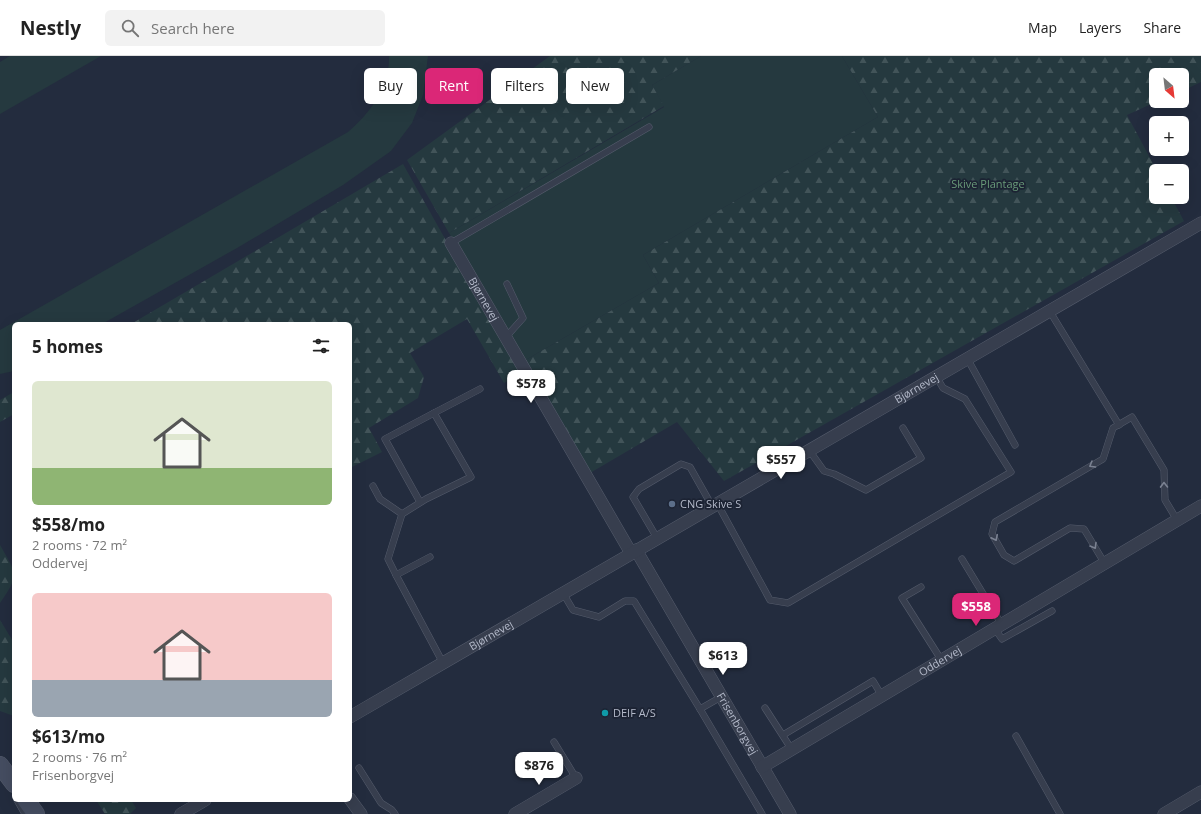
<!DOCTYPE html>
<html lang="en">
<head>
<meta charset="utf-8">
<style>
  :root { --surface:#fff; --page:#f2f2f2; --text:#222; --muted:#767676; --line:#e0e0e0; --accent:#db2777 }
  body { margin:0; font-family:"Open Sans",sans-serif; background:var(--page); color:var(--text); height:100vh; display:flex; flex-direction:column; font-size:15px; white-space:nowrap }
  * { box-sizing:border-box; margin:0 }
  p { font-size:13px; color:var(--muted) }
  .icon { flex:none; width:22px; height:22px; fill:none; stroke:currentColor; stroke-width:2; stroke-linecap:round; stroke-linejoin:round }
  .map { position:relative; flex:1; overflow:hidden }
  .side { position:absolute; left:12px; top:266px; width:340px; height:480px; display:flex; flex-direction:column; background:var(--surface); border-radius:6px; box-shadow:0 4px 16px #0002 }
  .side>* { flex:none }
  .guide { position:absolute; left:364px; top:12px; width:380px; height:36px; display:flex; gap:8px }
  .needle { width:26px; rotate:152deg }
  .controls { position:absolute; left:1149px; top:12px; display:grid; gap:8px }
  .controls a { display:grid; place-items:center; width:40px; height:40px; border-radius:6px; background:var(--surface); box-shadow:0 4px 16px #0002; font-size:20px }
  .price { position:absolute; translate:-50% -34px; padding:0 9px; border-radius:8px; background:#fff; color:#222; font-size:13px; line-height:26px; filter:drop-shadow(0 1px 2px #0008) }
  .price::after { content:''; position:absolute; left:50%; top:24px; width:12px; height:9px; margin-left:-6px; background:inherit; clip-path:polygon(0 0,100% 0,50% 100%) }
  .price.current { background:var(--accent); color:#fff }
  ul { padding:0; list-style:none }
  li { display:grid; align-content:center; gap:8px; height:212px; padding:0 20px }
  li span { display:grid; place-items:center; height:124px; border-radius:6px; color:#555 }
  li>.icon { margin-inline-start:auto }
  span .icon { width:72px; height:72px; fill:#fffc; stroke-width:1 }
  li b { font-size:17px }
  h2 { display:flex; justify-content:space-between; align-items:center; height:48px; padding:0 20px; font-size:17px }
  .pill { padding:0 14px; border-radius:6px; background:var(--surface); box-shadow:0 4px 16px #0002; font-size:14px; line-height:36px }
  .pill.current { background:var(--accent); color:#fff }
  header { display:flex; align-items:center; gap:24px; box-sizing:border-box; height:56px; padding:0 20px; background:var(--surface); border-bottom:1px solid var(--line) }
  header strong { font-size:19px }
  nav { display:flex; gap:22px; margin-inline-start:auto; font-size:14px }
  .search { width:280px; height:36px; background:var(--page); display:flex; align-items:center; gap:10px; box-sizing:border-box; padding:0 14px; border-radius:6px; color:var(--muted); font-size:15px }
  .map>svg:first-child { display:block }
  .green { fill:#25393f }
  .forest { fill:url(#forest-firs) }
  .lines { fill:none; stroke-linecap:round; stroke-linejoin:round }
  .lane-casing { stroke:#555c6c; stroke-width:7 }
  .street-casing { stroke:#555c6c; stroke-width:13 }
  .secondary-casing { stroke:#555c6c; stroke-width:18 }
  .lane { stroke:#373e4e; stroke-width:6 }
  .street { stroke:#373e4e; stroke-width:12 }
  .secondary { stroke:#454d61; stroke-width:17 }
  .oneway { stroke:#7b8292 }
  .service-dot { fill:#5c6f8a; stroke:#1c2333; stroke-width:1.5 }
  .culture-dot { fill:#0f9aa8; stroke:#1c2333; stroke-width:1.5 }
  .labels { text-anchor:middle; stroke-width:3.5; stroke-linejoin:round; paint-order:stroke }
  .park-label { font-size:11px; fill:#699a79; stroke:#1c2333 }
  .street-label { font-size:11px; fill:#b3b9c9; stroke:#1c2333 }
  .poi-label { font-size:11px; fill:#b3b9c9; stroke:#1c2333; text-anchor:start }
</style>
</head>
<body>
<header>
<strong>Nestly</strong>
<div class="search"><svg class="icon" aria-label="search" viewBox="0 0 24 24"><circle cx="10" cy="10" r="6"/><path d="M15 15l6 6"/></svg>Search here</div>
<nav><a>Map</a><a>Layers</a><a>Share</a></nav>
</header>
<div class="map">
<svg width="1201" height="758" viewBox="0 0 1201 758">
  <defs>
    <pattern id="forest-firs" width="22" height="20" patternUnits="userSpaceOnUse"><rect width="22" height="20" fill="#25393f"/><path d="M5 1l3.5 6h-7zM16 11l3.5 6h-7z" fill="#425459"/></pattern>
  </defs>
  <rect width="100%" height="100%" fill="#232c3e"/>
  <g class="green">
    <polygon points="10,0 101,0 0,58 0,6"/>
    <path d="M389,0H428L423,39L412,67L391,95L343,129L237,192L102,268H14V315L0,318V274L348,76C370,57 390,31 389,0Z"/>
    <polygon points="701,0 842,0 878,61 643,199 659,227 524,305 449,177 664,51 652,29"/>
  </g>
  <g class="forest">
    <polygon points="550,0 701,0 652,29 664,50 449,177 407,104"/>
    <polygon points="842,0 1201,0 1201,26 1182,35 1182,19 1156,19 1156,45 1158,45 1127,59 1157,115 1156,141 1171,141 1184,165 724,425 677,366 590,417 560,362 524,305 659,227 643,199 878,61"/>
    <polygon points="403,108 521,318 504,327 467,263 410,297 424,321 418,342 369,372 382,396 350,412 350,268 131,268"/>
    <polygon points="14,336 14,358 0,366 0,344"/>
    <path d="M0,489C17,519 20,518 0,547Z"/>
    <polygon points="0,564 14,587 14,660 0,655"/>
    <polygon points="96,744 131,744 136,752 130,758 105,758"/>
  </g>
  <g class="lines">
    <g class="lane-casing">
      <g id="lane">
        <polyline points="451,187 649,71"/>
        <polyline points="1049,254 1119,369"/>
        <polyline points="506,281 523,262 507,228"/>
        <polyline points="967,302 1015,389"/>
        <polyline points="809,394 824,415 834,418 866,434 921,402 903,372"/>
        <polyline points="373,430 380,443 402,458"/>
        <polyline points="420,446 385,383 434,357"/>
        <polyline points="717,447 770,544 788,547 1011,416 965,343 943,332 936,320"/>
        <polyline points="657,482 633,441 639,433 681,408 690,411 712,450"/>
        <polyline points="430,501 396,519 443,607"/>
        <polyline points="962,503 1002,569"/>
        <polyline points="1105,508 1084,473 1070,472 1014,505 1004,499 992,478 995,466 1103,403 1113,372 1132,361 1164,414 1165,444 1177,464"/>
        <polyline points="396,519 388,503 402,458 426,443 471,421 434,357 480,333"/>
        <polyline points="921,531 902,542 942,605"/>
        <polyline points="563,537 573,554 599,561 625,545 634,545 700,653"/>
        <polyline points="995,573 1002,583 1052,555"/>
        <polyline points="721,641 700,653 762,758"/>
        <polyline points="765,652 792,694"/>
        <polyline points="783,679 873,625 882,640"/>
        <polyline points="1016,680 1060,758"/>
        <polyline points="554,686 576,722"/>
        <polyline points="359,712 381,747 392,754 395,758"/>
        <polyline points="17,744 25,758"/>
      </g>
    </g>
    <g class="street-casing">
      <g id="street">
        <path id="s1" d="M451,187L631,497"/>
        <path id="s2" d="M636,494L790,758"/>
        <path id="s3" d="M350,661L1201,167"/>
        <path id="s4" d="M762,711L1201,450"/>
        <polyline points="350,743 361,758"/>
        <polyline points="181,758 205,744"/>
        <polyline points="515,758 576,722"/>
        <polyline points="1164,758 1201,736"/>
      </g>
    </g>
    <g class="secondary-casing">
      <g id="secondary">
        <polyline points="0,709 14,728"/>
        <polyline points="26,744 36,758"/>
      </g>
    </g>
    <use href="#lane" class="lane"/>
    <use href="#street" class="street"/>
    <use href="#secondary" class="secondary"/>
  </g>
  <defs><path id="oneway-chevron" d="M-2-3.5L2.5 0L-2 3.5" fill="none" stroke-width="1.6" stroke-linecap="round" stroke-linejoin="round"/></defs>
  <g class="oneway">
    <use href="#oneway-chevron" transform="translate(1092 409) rotate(150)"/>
    <use href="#oneway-chevron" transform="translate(1164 429) rotate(-91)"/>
    <use href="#oneway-chevron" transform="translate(995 482) rotate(64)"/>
    <use href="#oneway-chevron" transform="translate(1094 490) rotate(59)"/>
  </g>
  <circle class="service-dot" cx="672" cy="448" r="4"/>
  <circle class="culture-dot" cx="605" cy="657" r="4"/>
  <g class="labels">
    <g class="park-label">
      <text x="988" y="132">Skive Plantage</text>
    </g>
    <g class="street-label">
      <text dy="4" stroke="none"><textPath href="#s1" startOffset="65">Bjørnevej</textPath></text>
      <text dy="4" stroke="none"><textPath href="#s3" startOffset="655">Bjørnevej</textPath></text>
      <text dy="4" stroke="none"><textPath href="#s3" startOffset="163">Bjørnevej</textPath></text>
      <text dy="4" stroke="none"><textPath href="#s4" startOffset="207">Oddervej</textPath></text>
      <text dy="4" stroke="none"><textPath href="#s2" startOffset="201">Frisenborgvej</textPath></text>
    </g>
    <g class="poi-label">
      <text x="680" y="452">CNG Skive S</text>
      <text x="613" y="661">DEIF A/S</text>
    </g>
  </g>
</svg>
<div class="controls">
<a><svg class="needle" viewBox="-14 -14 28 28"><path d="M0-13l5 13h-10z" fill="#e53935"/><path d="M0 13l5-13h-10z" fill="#767676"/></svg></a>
<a>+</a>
<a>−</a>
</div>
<b class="price" style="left:531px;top:348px">$578</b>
<b class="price" style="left:781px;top:424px">$557</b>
<b class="price current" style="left:976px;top:571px">$558</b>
<b class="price" style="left:723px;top:620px">$613</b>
<b class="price" style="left:539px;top:730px">$876</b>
<div class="guide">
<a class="pill">Buy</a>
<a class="pill current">Rent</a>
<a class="pill">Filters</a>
<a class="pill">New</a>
</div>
<section class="side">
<h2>5 homes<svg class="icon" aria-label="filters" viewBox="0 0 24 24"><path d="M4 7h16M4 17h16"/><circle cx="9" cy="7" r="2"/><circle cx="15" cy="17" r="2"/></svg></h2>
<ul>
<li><span style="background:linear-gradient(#dfe7d0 70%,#8fb573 0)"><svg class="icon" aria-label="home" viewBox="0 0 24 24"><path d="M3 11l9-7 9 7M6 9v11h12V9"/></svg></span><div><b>$558/mo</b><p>2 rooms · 72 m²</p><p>Oddervej</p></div></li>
<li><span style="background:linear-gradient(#f6c9c9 70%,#9aa5b1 0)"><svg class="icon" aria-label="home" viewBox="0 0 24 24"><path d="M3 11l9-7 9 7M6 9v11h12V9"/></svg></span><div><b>$613/mo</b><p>2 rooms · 76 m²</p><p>Frisenborgvej</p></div></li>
</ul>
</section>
</div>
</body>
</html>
